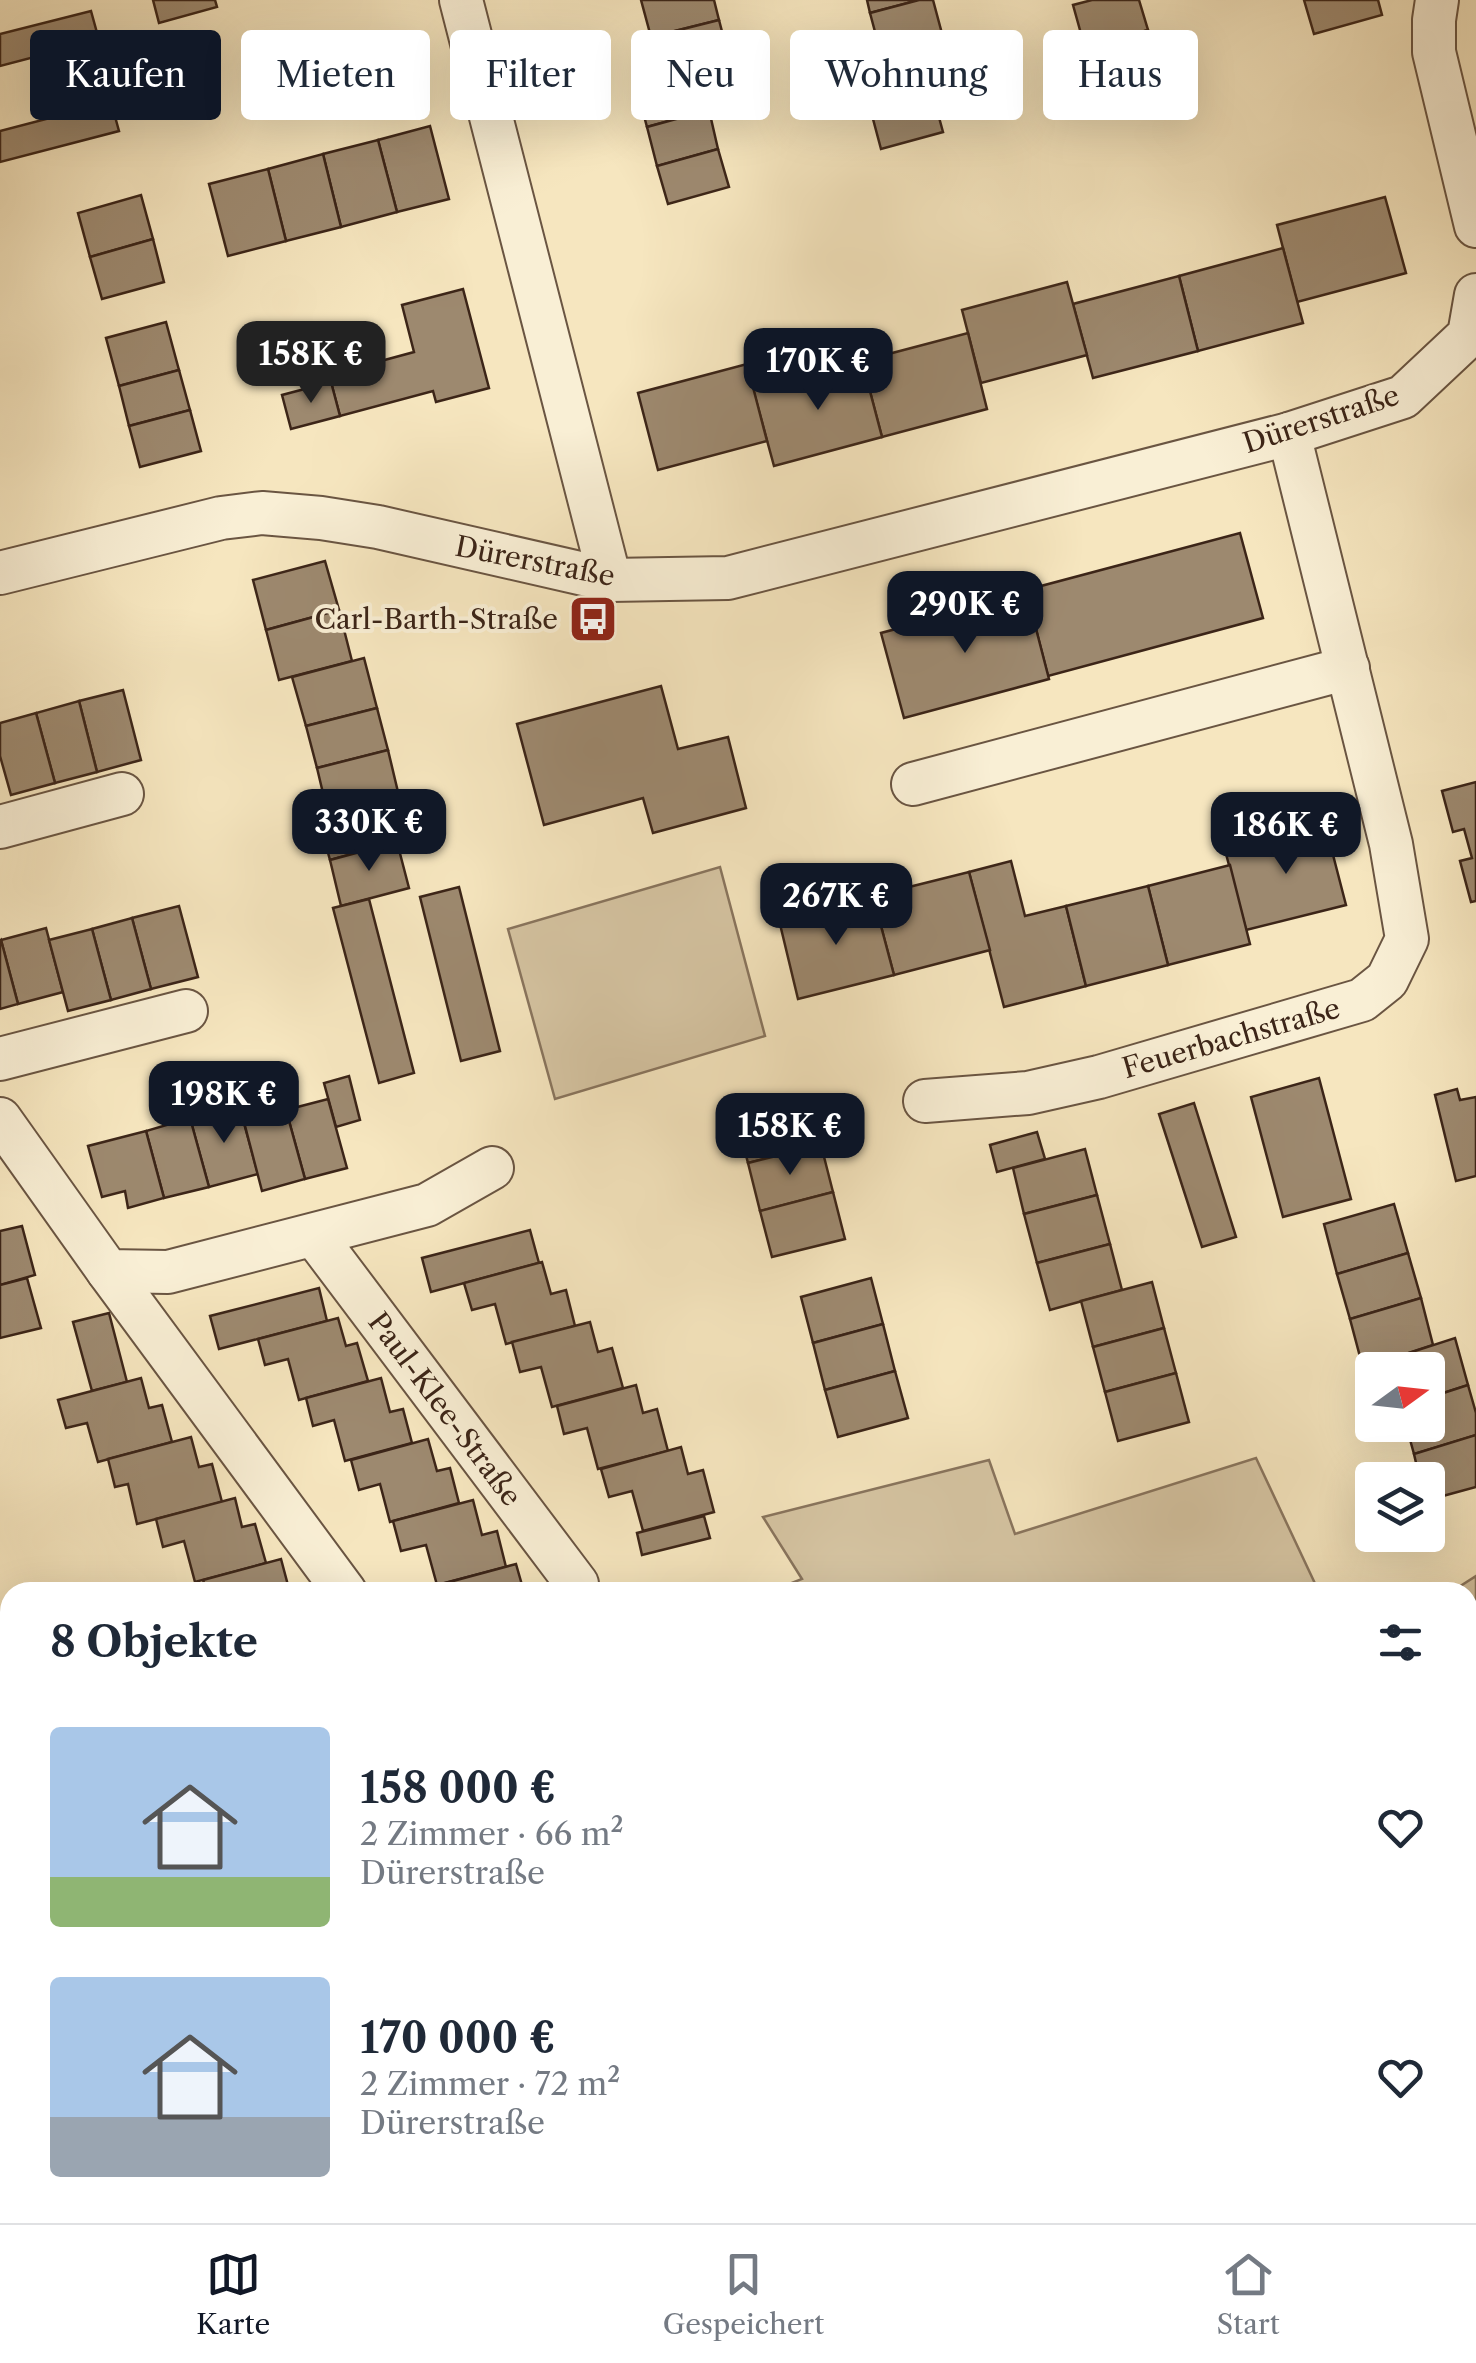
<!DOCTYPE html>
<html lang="de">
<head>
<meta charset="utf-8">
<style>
  :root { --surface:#fff; --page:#f6f6f7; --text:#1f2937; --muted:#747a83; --line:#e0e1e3; --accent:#111827 }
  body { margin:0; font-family:"Libre Caslon Text",serif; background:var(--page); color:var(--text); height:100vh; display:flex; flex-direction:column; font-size:38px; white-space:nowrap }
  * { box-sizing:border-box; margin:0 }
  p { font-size:32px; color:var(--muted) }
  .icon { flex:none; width:55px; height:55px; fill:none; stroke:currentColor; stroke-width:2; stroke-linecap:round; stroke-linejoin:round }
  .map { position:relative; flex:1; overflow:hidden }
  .sheet { position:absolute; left:0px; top:1582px; width:1478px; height:642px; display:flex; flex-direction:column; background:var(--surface); border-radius:30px 30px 0 0; box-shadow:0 10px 40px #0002 }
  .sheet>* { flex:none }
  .guide { position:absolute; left:30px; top:30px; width:1418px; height:90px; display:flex; gap:20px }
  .needle { width:65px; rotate:75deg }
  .controls { position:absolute; left:1355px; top:1352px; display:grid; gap:20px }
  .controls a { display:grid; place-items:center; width:90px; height:90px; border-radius:10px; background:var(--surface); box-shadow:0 10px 40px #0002; font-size:50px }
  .price { position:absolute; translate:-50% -85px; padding:0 22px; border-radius:20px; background:var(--accent); color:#fff; font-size:32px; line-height:65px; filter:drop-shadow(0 2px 5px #0008) }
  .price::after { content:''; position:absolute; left:50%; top:60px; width:30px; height:22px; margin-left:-15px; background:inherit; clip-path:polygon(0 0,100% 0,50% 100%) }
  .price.on { background:#222; color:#fff }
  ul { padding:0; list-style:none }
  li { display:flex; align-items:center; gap:30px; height:250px; padding:0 50px }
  li span { display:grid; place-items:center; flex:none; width:280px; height:200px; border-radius:10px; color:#555 }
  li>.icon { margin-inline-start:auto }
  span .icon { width:120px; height:120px; fill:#fffc; stroke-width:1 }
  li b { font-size:42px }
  h2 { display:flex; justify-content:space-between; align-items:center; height:120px; padding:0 50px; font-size:42px }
  .tag { padding:0 35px; border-radius:10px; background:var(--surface); box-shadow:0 10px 40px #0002; font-size:35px; line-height:90px }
  .tag.on { background:var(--accent); color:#fff }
  .menu { display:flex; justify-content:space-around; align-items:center; height:140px; border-top:2px solid var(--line); background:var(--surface); font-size:28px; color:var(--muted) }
  .menu a { display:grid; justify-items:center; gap:5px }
  .menu .on { color:var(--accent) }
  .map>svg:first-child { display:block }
  .green { fill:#d6c5a3; stroke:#89755e; stroke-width:2.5 }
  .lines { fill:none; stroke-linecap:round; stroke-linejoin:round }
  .stream { stroke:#86715a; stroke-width:12 }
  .building { fill:#9d896f; stroke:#3c2518; stroke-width:2.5 }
  .minor-casing { stroke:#6a5542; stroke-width:46 }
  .minor { stroke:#f9efd5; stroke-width:42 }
  .labels { text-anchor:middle; stroke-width:8; stroke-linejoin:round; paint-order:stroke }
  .street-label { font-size:28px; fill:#3c2518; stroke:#f9efd5 }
  .poi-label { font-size:28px; fill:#3c2518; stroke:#f9efd5; text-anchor:end }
</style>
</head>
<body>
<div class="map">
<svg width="1476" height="2223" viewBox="0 0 1476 2223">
  <rect width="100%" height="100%" fill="#f6e6bf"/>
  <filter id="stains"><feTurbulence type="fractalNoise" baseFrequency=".002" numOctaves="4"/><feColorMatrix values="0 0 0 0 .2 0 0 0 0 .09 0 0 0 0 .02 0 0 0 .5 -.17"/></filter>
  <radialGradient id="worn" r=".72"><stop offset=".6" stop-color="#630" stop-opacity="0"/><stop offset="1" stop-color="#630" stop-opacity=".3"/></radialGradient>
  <g class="green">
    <polygon points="720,867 765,1036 555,1099 508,929"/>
    <polygon points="1256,1458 1319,1592 769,1592 802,1579 763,1517 989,1460 1015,1534"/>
    <polygon points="1476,1576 1476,2223 0,2223 0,1612 10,1622 10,2215 1468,2215 1468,1592 1451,1592"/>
  </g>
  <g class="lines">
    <g class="stream">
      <polyline points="1468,2011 1476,2010"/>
      <polyline points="519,2223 528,2215"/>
    </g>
  </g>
  <g class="building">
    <polygon points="153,0 215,0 217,7 159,23"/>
    <polygon points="641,0 714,0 719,20 651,37"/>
    <polygon points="867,0 919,0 870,13"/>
    <polygon points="919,0 933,0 944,41 882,58 870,13"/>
    <polygon points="1092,0 1139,0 1148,30 1085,48 1073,5"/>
    <polygon points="1304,0 1378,0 1382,15 1314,34"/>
    <polygon points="91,11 99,40 0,66 0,34"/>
    <polygon points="719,20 730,62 663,79 651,37"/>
    <polygon points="1148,30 1160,74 1098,93 1085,48"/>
    <polygon points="920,48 931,88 869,104 858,64"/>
    <polygon points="698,70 709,110 647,127 636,86"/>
    <polygon points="931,88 943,132 881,149 869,104"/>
    <polygon points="111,102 119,131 0,162 0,131"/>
    <polygon points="709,110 718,149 657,166 647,127"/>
    <polygon points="430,126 449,199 397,212 378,140"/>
    <polygon points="378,140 397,212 341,227 323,154"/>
    <polygon points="718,149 729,187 668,204 657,166"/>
    <polygon points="323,154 341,227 286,241 268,169"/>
    <polygon points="268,169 286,241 228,256 209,184"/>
    <polygon points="141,195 153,239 90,257 78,213"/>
    <polygon points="1385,197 1406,273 1297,302 1277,225"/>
    <polygon points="153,239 164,282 102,299 90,257"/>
    <polygon points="1283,248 1303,323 1198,351 1179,276"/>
    <polygon points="1179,276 1198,351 1093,378 1073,304"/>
    <polygon points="1067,282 1087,355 981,383 962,310"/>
    <polygon points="463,289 489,388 436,402 433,391 340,416 327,367 353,361 355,368 414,352 402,305"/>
    <polygon points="166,322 179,370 119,386 106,338"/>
    <polygon points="968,333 987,409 882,437 862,361"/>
    <polygon points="862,361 882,437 774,466 753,389"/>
    <polygon points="747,364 767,441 658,470 638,393"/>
    <polygon points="179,370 190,410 129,426 119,386"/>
    <polygon points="331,382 340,416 291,429 282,395"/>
    <polygon points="190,410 201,451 140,467 129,426"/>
    <polygon points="1240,533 1263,618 1048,676 1026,590"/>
    <polygon points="325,561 339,610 266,630 253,580"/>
    <polygon points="1027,594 1049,679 904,718 881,633"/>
    <polygon points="339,610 352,661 279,680 266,630"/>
    <polygon points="364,658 377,708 306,726 292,677"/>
    <polygon points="661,686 678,749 728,737 746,808 653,833 643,798 544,825 517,724"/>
    <polygon points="123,690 141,760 97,772 79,701"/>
    <polygon points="79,701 97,772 55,783 36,713"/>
    <polygon points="377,708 388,750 317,768 306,726"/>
    <polygon points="36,713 55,783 11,795 0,756 0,723"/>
    <polygon points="388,750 398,792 327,810 317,768"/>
    <polygon points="1476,782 1476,901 1471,902 1460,861 1472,858 1464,829 1453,832 1442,791"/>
    <polygon points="385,796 397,842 330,860 317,813"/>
    <polygon points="1325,824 1346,905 1246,930 1225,850"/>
    <polygon points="397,842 409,888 341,906 330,860"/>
    <polygon points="1011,861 1025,916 1066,906 1086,986 1004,1007 969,872"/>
    <polygon points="1230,865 1250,944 1168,965 1148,886"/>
    <polygon points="969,872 990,950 894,975 873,896"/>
    <polygon points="1148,886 1168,965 1086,986 1066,906"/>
    <polygon points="459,887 500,1051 461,1061 420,897"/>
    <polygon points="873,896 894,975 798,999 779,920"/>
    <polygon points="369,899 414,1073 379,1083 333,908"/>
    <polygon points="179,906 198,977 151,989 132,918"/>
    <polygon points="132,918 151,989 111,1000 92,929"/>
    <polygon points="46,928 63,992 18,1004 1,940"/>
    <polygon points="92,929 111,1000 68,1011 49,940"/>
    <polygon points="1,940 18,1004 0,1009 0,941"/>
    <polygon points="349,1076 360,1120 336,1127 324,1083"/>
    <polygon points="1319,1078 1351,1199 1283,1217 1251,1097"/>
    <polygon points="1457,1089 1460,1100 1476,1097 1476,1176 1456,1181 1435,1095"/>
    <polygon points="809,1098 821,1145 748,1163 736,1117"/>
    <polygon points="328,1099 347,1168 305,1179 286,1110"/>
    <polygon points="1194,1103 1236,1237 1202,1247 1159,1114"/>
    <polygon points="239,1105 258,1174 209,1187 190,1118"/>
    <polygon points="286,1110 305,1179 262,1191 244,1122"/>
    <polygon points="190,1118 209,1187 164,1198 146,1131"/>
    <polygon points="146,1131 164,1198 128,1208 125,1191 102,1197 88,1146"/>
    <polygon points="1037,1132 1045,1159 997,1172 990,1145"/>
    <polygon points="821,1145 833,1192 760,1211 748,1163"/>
    <polygon points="1085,1149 1097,1195 1024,1214 1013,1168"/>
    <polygon points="833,1192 845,1239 772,1257 760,1211"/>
    <polygon points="1097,1195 1110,1244 1037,1263 1024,1214"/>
    <polygon points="1394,1204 1408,1253 1337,1274 1324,1224"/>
    <polygon points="22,1226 35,1275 0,1285 0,1231"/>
    <polygon points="530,1230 539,1263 431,1292 422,1258"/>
    <polygon points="1110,1244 1122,1290 1050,1310 1037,1263"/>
    <polygon points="1408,1253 1421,1298 1350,1319 1337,1274"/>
    <polygon points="542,1262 551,1294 566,1290 575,1326 506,1344 495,1304 472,1310 464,1283"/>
    <polygon points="27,1278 41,1328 0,1338 0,1285"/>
    <polygon points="871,1278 883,1324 813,1343 801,1297"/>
    <polygon points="1152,1282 1164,1328 1093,1347 1081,1301"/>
    <polygon points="319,1288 327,1321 219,1349 210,1316"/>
    <polygon points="1421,1298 1433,1345 1363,1368 1350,1319"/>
    <polygon points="109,1313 127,1382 92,1391 73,1322"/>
    <polygon points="338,1318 346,1346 357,1343 368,1381 299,1400 288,1359 265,1365 258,1339"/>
    <polygon points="590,1322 598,1352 612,1348 623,1388 552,1407 541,1367 520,1372 512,1342"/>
    <polygon points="883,1324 895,1371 825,1390 813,1343"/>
    <polygon points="1164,1328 1176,1373 1105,1392 1093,1347"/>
    <polygon points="1455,1338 1468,1385 1428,1398 1428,1370 1392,1370 1390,1359"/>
    <polygon points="895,1371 908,1418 838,1437 825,1390"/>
    <polygon points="1176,1373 1189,1422 1118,1441 1105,1392"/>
    <polygon points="141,1378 149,1408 162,1405 172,1442 98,1462 87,1423 66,1428 58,1400"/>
    <polygon points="381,1378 390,1412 403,1409 412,1443 345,1461 334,1420 313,1426 306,1398"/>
    <polygon points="636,1385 643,1413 657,1409 668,1451 598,1469 587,1428 564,1434 557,1406"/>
    <polygon points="1468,1385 1476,1413 1476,1435 1414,1454 1406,1425 1428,1425 1428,1398"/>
    <polygon points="1476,1435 1476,1487 1428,1500 1428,1480 1420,1480 1414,1454"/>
    <polygon points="191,1437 199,1467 212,1464 222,1502 137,1524 128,1484 115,1487 108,1459"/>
    <polygon points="428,1439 437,1471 450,1468 459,1503 390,1522 380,1484 359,1490 351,1460"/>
    <polygon points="681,1447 688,1474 703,1470 714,1512 643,1531 632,1491 609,1497 601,1469"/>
    <polygon points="235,1498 242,1527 255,1524 266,1563 195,1582 184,1541 163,1547 156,1519"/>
    <polygon points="473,1500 482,1535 497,1531 506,1567 437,1585 426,1545 401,1551 393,1521"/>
    <polygon points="704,1516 710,1538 642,1555 637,1533"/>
    <polygon points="281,1559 289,1589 301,1586 303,1592 207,1592 203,1580"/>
    <polygon points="516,1564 524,1592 444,1592 442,1584"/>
  </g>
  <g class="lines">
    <g class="minor-casing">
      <g id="minor">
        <polyline points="461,0 610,580"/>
        <polyline points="1437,0 1434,20 1434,52 1476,226"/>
        <polyline points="0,573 221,518 262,513 321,518 378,527 610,580 728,578 1289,434 1403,397 1469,335 1476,295"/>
        <polyline points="913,784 1348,668"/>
        <polyline points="0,827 122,794"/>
        <polyline points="0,1059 186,1011"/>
        <polyline points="925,1101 1028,1093 1099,1077 1362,1000 1387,980 1407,939 1391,844 1289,434"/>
        <polyline points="0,1119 108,1271 168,1272 427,1205 492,1168"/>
        <polyline points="314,1235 577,1584"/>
        <polyline points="108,1271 345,1592"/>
      </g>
    </g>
    <use href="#minor" class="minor"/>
  </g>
  <defs>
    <g id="bus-square" transform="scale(2.5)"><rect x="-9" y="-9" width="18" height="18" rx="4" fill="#8f2418" stroke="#f9efd5"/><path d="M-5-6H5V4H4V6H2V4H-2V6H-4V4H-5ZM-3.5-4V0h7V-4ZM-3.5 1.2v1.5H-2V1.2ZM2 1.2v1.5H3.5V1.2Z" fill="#fff"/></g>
  </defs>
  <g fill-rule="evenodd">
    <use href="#bus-square" x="593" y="619"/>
  </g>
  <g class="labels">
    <g class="street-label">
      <text transform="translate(1321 419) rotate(-18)" y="10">Dürerstraße</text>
      <text transform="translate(535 561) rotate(11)" y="10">Dürerstraße</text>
      <text transform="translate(1231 1038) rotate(-16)" y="10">Feuerbachstraße</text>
      <text transform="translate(445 1409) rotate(53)" y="10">Paul-Klee-Straße</text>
    </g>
    <g class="poi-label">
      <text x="558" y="629">Carl-Barth-Straße</text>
    </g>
  </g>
  <rect width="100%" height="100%" filter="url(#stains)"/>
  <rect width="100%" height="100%" fill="url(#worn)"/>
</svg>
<div class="controls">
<a><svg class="needle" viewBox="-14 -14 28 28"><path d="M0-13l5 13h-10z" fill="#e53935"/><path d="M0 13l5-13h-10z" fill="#747a83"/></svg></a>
<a><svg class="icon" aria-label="layers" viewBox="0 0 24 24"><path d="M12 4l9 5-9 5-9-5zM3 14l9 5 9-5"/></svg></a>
</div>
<b class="price on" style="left:311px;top:406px">158K €</b>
<b class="price" style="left:818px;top:413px">170K €</b>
<b class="price" style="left:965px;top:656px">290K €</b>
<b class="price" style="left:369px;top:874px">330K €</b>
<b class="price" style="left:1286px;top:877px">186K €</b>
<b class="price" style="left:836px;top:948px">267K €</b>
<b class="price" style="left:224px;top:1146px">198K €</b>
<b class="price" style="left:790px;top:1178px">158K €</b>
<div class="guide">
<a class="tag on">Kaufen</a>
<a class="tag">Mieten</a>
<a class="tag">Filter</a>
<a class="tag">Neu</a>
<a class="tag">Wohnung</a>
<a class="tag">Haus</a>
</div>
<section class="sheet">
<h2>8 Objekte<svg class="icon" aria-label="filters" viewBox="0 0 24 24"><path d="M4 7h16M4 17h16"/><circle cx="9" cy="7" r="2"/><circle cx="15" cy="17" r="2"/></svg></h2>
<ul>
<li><span style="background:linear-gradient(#a9c7e8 75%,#8fb573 0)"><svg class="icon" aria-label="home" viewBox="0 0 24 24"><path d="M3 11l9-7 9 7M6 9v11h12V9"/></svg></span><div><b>158 000 €</b><p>2 Zimmer · 66 m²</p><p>Dürerstraße</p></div><svg class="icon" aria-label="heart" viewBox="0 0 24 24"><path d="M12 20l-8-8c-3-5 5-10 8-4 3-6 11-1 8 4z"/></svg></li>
<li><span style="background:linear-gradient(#a9c7e8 70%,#9aa5b1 0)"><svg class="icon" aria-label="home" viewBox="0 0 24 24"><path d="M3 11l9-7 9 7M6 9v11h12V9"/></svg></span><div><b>170 000 €</b><p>2 Zimmer · 72 m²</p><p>Dürerstraße</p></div><svg class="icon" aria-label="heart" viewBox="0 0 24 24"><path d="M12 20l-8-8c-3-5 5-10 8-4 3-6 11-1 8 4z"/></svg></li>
</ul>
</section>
</div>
<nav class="menu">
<a class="on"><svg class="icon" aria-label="map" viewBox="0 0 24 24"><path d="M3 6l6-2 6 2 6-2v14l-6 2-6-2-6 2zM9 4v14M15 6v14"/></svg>Karte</a>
<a><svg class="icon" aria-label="saved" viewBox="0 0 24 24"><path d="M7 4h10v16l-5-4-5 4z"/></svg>Gespeichert</a>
<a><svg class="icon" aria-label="home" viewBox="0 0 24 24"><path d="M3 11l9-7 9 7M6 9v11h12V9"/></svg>Start</a>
</nav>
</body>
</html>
